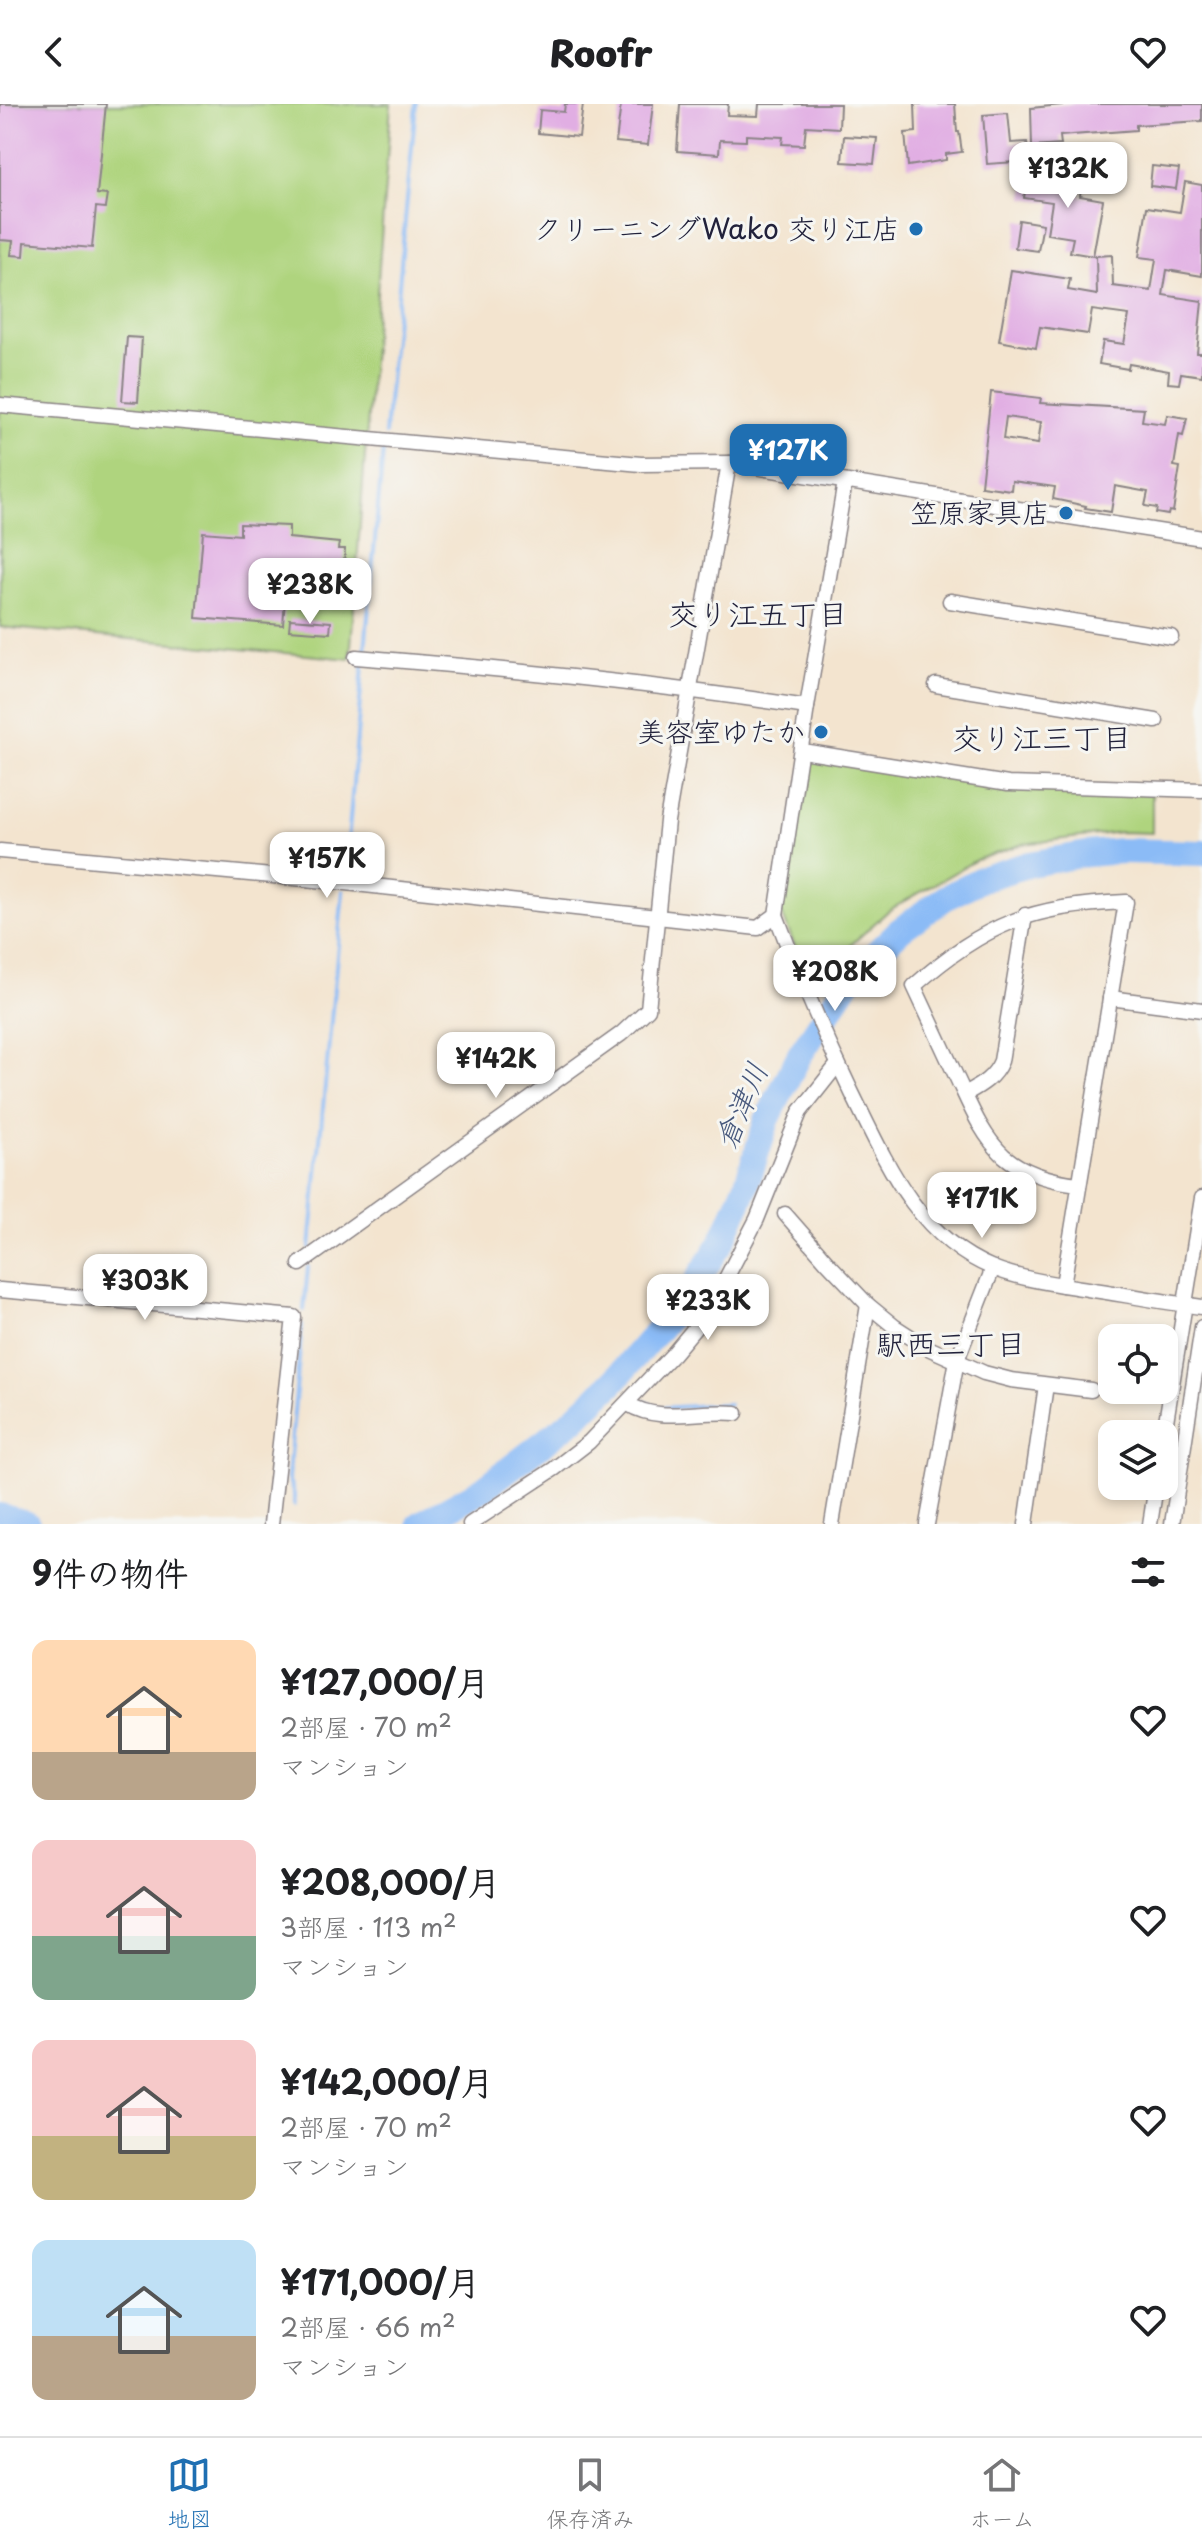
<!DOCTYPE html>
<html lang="ja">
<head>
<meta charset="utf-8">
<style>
  :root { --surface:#fff; --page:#f6f6f6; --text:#202124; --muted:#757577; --line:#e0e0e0; --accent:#1f6fb2 }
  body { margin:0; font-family:"Playpen Sans","Klee One",sans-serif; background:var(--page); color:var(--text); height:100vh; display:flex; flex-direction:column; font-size:30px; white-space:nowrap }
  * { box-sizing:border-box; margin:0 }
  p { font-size:26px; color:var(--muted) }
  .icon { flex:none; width:44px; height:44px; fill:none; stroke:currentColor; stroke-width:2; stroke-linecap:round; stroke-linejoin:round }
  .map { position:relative; height:1420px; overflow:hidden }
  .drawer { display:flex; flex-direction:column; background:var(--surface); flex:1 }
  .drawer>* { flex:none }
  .controls { position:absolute; left:1098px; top:1220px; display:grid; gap:16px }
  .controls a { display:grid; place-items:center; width:80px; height:80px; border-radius:16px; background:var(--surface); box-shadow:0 4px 12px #0003; font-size:40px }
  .price { position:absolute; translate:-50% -68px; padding:0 18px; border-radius:16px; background:#fff; color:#222; font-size:26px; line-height:52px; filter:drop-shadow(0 2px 4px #0008) }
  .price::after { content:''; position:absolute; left:50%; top:48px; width:24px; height:18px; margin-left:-12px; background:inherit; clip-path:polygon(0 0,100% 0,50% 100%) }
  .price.current { background:var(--accent); color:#fff }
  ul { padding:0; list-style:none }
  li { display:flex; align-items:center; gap:24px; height:200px; padding:0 32px }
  li span { display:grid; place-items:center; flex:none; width:224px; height:160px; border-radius:16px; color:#555 }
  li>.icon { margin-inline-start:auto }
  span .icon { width:96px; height:96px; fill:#fffc; stroke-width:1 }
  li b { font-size:34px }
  h2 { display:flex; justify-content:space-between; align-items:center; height:96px; padding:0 32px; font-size:34px }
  header { display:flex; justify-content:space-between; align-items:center; height:104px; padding:0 32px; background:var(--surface); font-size:36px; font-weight:800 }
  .menu { display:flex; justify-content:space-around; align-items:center; height:112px; border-top:2px solid var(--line); background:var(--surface); font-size:22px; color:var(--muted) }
  .menu a { display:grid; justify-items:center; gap:4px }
  .menu .current { color:var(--accent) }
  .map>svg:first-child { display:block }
  .green { fill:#afd47e; stroke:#687b5c; stroke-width:2 }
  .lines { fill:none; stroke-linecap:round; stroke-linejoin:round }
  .stream { stroke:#8bbbf6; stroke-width:4 }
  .river { stroke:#8bbbf6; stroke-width:26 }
  .building { fill:#e1aee3; fill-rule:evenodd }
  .minor-casing { stroke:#8a8385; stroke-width:17 }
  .minor { stroke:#fff; stroke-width:14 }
  .poi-dot { fill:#1f6fb2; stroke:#f6f6f2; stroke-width:3 }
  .labels { text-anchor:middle; stroke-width:6; stroke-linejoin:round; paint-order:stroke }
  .poi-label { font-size:28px; fill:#22223b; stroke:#f6f6f2; text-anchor:end }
  .neighbourhood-label { font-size:30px; fill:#22223b; stroke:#f6f6f2 }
  .water-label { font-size:30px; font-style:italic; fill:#47587c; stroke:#f6f6f2 }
</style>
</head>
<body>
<header><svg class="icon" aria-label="back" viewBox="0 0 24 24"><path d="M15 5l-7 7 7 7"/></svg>Roofr<svg class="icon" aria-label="heart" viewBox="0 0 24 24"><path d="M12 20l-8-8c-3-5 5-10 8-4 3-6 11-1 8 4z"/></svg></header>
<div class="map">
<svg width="1202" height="1420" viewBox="0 0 1202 1420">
  <rect width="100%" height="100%" fill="#f6f6f2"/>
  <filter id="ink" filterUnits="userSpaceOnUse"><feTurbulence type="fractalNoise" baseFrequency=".0125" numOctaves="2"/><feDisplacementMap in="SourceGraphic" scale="16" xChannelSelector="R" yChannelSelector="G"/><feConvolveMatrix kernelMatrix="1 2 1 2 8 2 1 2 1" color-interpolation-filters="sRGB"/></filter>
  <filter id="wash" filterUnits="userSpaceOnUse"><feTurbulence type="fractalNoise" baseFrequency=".006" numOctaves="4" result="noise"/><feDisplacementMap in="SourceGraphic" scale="32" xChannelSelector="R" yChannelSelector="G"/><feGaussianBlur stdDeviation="1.8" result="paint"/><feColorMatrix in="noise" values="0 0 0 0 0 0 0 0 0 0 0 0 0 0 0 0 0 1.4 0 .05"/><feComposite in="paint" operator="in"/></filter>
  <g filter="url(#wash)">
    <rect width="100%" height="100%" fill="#f3e4cf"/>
    <g class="green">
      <polygon points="0,0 391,0 350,555 0,523"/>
      <polygon points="806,654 1152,690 1152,729 1121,728 1023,740 976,756 888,807 841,850 811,882 781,808"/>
    </g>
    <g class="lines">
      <g class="stream">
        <polyline points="385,330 416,0"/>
        <polyline points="365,546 383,347"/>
        <polyline points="345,774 363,561"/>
        <polyline points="577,797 650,805"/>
        <polyline points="310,1144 343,787"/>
        <polyline points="304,1206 308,1163"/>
        <polyline points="645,1298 658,1304 729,1300"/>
        <polyline points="294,1401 294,1390 288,1374 302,1221"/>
      </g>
      <g class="river">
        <polyline points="0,1412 27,1420"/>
        <polyline points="420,1420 483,1385 573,1316 613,1278 688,1191 723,1136 746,1082 767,1016 799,952 851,873 900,826 945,794 981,775 1030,760 1087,750 1121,747 1202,749"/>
      </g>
    </g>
    <g id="blocks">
      <g class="building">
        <polygon points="0,0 106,0 97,90 107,91 105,104 96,103 92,144 25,138 24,152 11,151 13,137 0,136"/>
        <polygon points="565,0 583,0 579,33 538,29 540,6 564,8"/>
        <polygon points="621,0 653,0 648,41 616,38"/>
        <polygon points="680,0 728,0 727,11 758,12 759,0 840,0 839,24 806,22 804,41 782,40 783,33 746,31 746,37 720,36 719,50 677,47"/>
        <polygon points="915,0 955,0 957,28 959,28 962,48 946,50 946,56 908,62 905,29 916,28"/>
        <polygon points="1072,0 1202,0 1202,17 1136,21 1136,26 1060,32 1061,41 1032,43 1031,4"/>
        <polygon points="1008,9 1011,39 1027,38 1029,57 987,60 983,11"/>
        <polygon points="844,32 877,34 874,60 842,58"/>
        <polygon points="1152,62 1179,65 1176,85 1150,82"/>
        <polygon points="1051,71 1082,71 1080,92 1103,96 1093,152 1070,148 1073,134 1047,130 1052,98 1024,94 1027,72 1051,76"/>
        <polygon points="1185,78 1202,81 1202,172 1167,166 1163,191 1202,197 1197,249 1202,249 1202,272 1181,269 1179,280 1168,279 1169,267 1129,260 1128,265 1099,260 1103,237 1124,240 1129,211 1092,206 1088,230 1040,223 1036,244 999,237 1011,166 1070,175 1068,186 1097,191 1096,152 1112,151 1113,182 1151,187 1156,155 1139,153 1147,103 1180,108"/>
        <polygon points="1019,116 1043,120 1038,147 1015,144"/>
        <polygon points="127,233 142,234 138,298 122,297"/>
        <path d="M991,288L1041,294L1040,299L1144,305L1142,317L1165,320L1167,311L1187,314L1183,332L1179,331L1174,362L1180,363L1173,408L1169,407L1168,411L1156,409L1157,404L1145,402L1148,388L1115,382L1111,408L1085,404L1086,402L1053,395L1055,383L1012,377L1011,386L981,382ZM1006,313L1041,318L1038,340L1003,335Z"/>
        <polygon points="240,420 289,422 289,434 339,439 338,445 345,445 343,476 287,471 283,521 196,514 203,428 240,431"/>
        <polygon points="290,515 331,518 330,529 289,526"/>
      </g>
    </g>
  </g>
  <g filter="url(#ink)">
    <use href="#blocks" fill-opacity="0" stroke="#8a8385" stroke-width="2"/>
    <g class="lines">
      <g class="minor-casing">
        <g id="minor">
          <polyline points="0,301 641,360 729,359 1202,434"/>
          <polyline points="950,497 1171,533"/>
          <path d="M356,553C507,565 657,580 807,603"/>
          <polyline points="936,581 1156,617"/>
          <polyline points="802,647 1008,680 1202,686"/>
          <polyline points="0,747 337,778 758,824 776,811 807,603 845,378"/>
          <path d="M776,811C799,872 824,931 852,989C886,1058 917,1133 993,1164C1023,1176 1057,1180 1088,1185C1126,1191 1164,1198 1202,1203"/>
          <polyline points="1110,894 1202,906"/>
          <path d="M965,990C981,981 994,974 1001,957L1025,811"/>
          <polyline points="785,1110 828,1159 868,1201 895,1223 926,1243 984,1269 1011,1276 1091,1286"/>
          <polyline points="300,1160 621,930 648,905 667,717 729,359"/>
          <path d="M1063,1181L1126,798C1032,802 985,819 914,882C928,912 942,942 956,972C969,999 981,1031 1004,1052C1025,1070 1052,1077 1079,1080"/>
          <polyline points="0,1186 294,1213 271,1420"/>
          <path d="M628,1300C660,1320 700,1305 736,1309"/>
          <polyline points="1164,1330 1202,1094"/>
          <polyline points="470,1420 554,1365 589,1338 673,1250 709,1207 757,1115 800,1008 838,960"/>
          <polyline points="832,1420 868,1201"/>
          <polyline points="927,1420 957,1256 993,1164"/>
          <polyline points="1026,1420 1046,1281"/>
          <polyline points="1150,1420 1156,1382"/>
          <polyline points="1172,1420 1202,1223"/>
        </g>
      </g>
      <use href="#minor" class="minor"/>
    </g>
  </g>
  <g class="poi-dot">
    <circle cx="916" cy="125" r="8"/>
    <circle cx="1066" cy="409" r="8"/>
    <circle cx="821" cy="628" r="8"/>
  </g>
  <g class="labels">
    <g class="poi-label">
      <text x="900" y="135">クリーニングWako 交り江店</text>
      <text x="1050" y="419">笠原家具店</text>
      <text x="805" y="638">美容室ゆたか</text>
    </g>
    <g class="neighbourhood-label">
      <text x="758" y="521">交り江五丁目</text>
      <text x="1042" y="645">交り江三丁目</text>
      <text x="951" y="1251">駅西三丁目</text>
    </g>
    <g class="water-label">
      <text transform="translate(742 1002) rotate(-67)" y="10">倉津川</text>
    </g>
  </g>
</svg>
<div class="controls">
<a><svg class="icon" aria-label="locate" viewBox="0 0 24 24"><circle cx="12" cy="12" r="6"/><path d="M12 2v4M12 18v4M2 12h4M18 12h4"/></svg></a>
<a><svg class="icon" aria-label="layers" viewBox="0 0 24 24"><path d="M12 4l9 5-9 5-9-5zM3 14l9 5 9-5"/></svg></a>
</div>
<b class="price" style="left:1068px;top:106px">¥132K</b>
<b class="price current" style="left:788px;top:388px">¥127K</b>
<b class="price" style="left:310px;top:522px">¥238K</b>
<b class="price" style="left:327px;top:796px">¥157K</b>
<b class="price" style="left:835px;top:909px">¥208K</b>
<b class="price" style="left:496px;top:996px">¥142K</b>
<b class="price" style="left:982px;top:1136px">¥171K</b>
<b class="price" style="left:145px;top:1218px">¥303K</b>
<b class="price" style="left:708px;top:1238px">¥233K</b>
</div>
<section class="drawer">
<h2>9件の物件<svg class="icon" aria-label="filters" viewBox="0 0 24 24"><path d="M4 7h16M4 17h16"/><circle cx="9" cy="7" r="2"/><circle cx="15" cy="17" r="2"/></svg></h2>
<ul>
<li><span style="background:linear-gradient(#ffd9b3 70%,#b9a48a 0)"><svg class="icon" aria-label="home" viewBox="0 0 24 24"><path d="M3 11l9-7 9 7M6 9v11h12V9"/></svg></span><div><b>¥127,000/月</b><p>2部屋 · 70 m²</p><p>マンション</p></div><svg class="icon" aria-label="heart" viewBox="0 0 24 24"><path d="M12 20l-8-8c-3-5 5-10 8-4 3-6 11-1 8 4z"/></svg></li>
<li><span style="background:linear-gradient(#f6c9c9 60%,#7fa58c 0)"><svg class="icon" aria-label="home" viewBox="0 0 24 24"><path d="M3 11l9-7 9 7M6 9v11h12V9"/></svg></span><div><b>¥208,000/月</b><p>3部屋 · 113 m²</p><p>マンション</p></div><svg class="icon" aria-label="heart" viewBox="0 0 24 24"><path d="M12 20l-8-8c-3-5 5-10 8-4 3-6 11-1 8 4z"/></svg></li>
<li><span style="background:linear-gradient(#f6c9c9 60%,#c2b280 0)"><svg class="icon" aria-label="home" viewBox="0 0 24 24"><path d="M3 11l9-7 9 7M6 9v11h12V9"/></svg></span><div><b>¥142,000/月</b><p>2部屋 · 70 m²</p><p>マンション</p></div><svg class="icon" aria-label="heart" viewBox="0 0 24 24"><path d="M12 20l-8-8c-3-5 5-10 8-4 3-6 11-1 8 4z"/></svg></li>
<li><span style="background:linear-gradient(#bfe0f5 60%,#b9a48a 0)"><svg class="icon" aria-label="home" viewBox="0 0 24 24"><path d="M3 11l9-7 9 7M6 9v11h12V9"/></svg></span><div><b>¥171,000/月</b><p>2部屋 · 66 m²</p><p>マンション</p></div><svg class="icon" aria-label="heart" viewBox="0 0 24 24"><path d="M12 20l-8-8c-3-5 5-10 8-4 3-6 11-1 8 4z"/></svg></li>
</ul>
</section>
<nav class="menu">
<a class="current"><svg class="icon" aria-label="map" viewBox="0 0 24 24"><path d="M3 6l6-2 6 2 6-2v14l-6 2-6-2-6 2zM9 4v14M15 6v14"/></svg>地図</a>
<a><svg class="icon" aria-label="saved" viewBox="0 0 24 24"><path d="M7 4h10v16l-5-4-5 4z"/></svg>保存済み</a>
<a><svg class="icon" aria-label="home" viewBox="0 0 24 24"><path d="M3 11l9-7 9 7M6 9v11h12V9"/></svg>ホーム</a>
</nav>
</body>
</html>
